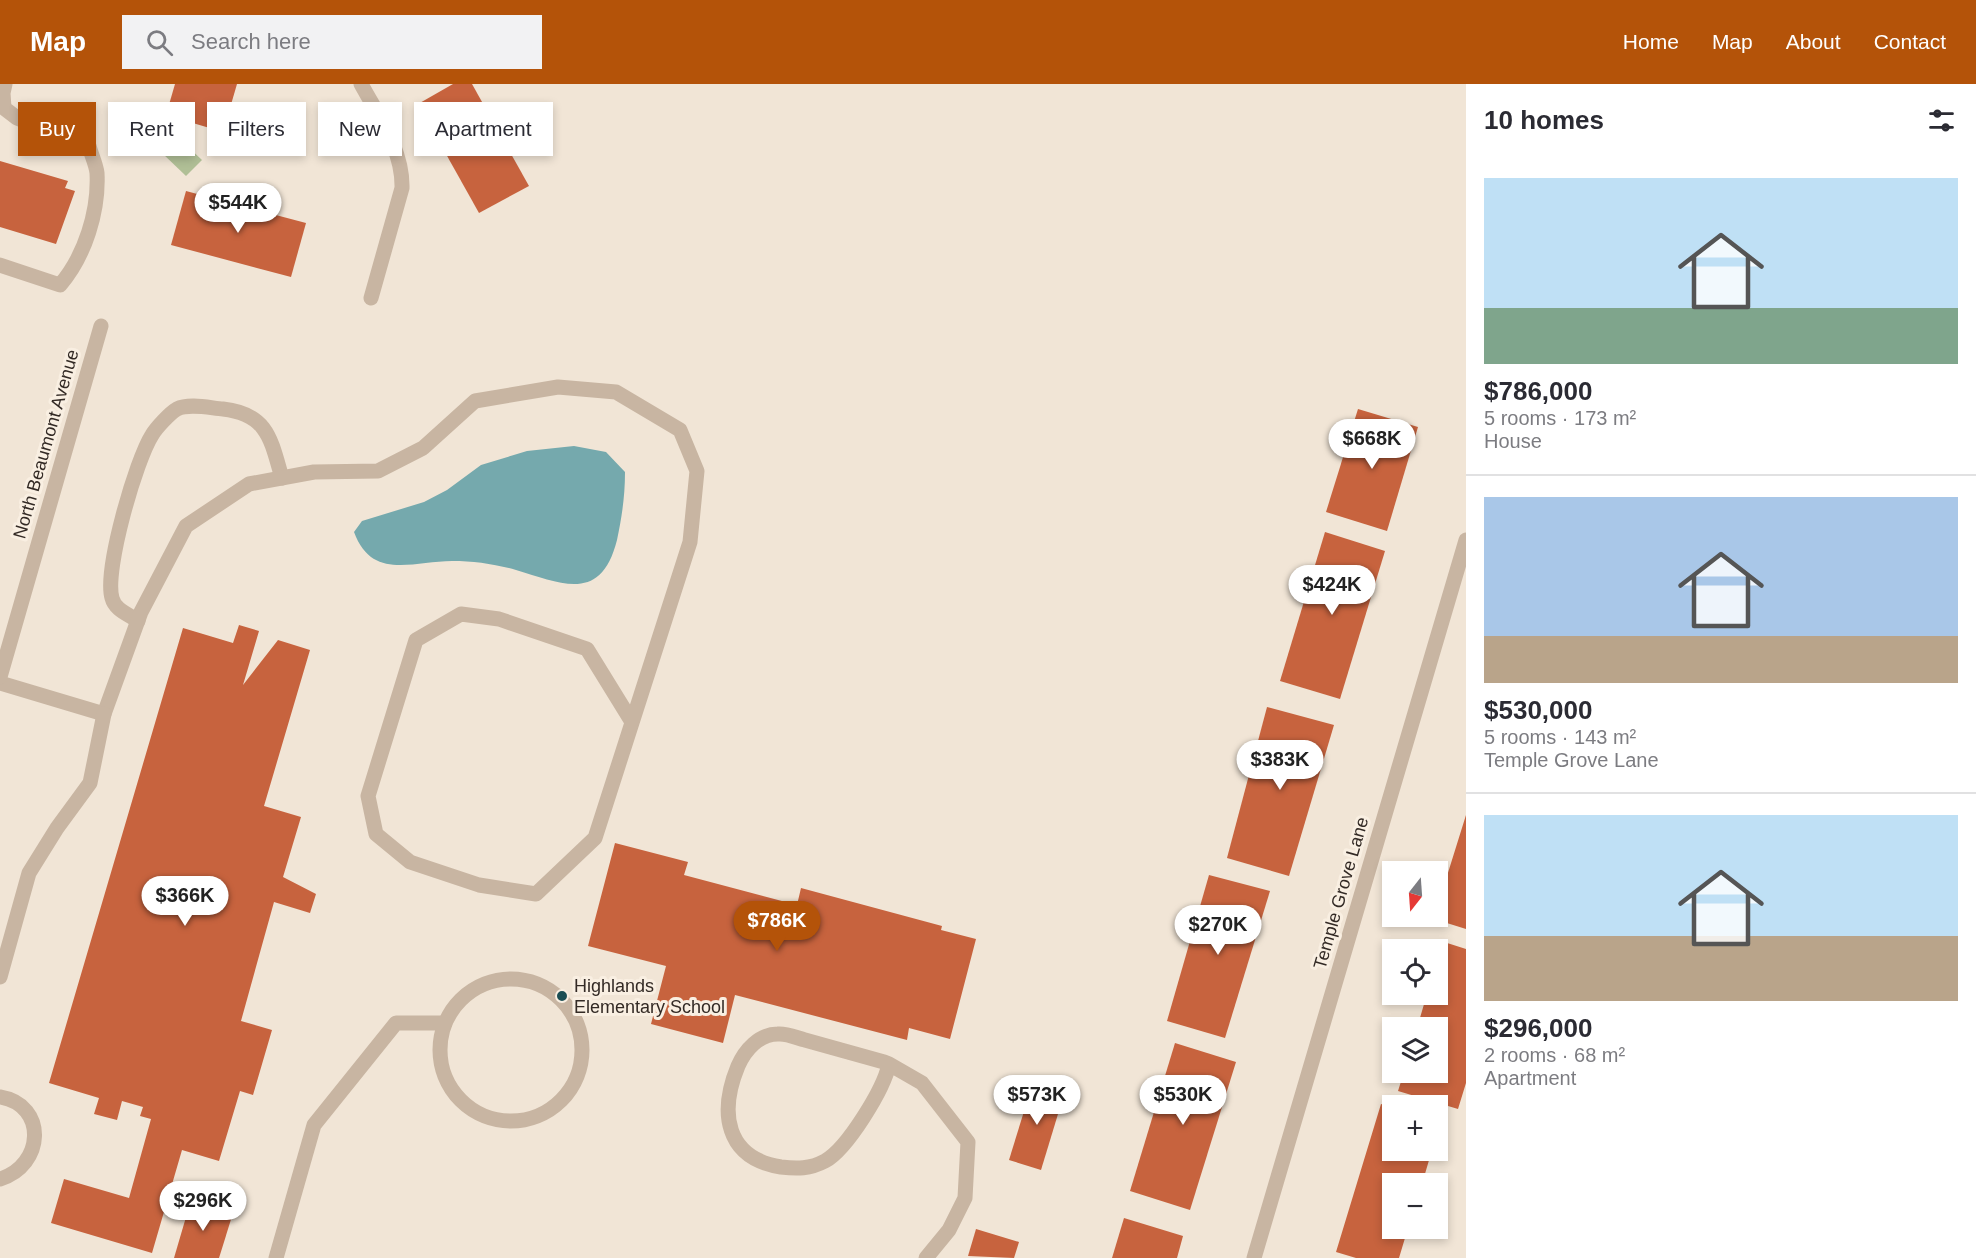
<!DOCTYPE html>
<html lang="en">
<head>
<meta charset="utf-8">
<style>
  :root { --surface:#fff; --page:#f2f2f3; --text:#2b2b33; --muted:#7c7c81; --line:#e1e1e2; --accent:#b45309 }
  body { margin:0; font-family:Arial,sans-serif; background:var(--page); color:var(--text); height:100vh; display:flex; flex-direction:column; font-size:22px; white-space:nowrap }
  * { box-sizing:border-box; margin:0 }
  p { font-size:20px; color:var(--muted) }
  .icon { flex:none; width:33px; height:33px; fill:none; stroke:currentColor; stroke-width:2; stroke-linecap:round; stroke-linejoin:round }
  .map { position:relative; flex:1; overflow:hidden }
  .sheet { display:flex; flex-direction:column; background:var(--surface); width:510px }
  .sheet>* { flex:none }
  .banner { position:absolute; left:18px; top:18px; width:570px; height:54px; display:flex; gap:12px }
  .needle { width:39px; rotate:197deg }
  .fabs { position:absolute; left:1382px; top:777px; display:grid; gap:12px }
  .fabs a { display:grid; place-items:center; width:66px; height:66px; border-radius:0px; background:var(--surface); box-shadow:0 3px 9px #0003; font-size:30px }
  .price { position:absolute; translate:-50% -51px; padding:0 14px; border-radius:21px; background:#fff; color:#222; font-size:20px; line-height:39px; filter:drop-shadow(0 2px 3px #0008) }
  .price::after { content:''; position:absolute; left:50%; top:36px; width:18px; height:14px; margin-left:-9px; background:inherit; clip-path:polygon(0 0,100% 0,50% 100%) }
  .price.selected { background:var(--accent); color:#fff }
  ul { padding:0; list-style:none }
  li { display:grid; align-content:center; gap:12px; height:318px; padding:0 18px }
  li+li { border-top:2px solid var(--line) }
  li span { display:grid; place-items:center; height:186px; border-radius:0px; color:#555 }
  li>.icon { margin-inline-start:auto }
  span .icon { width:108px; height:108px; fill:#fffc; stroke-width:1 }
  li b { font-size:26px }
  h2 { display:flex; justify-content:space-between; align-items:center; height:72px; padding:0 18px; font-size:26px }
  .tag { padding:0 21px; border-radius:0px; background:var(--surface); box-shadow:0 3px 9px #0003; font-size:21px; line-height:54px }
  .tag.selected { background:var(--accent); color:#fff }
  header { display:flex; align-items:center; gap:36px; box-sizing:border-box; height:84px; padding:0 30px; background:var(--accent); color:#fff }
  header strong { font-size:28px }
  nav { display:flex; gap:33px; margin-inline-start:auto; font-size:21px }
  .search { width:420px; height:54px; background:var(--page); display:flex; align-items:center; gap:15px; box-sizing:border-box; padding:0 21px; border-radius:0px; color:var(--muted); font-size:22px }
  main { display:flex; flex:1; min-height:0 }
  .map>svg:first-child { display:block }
  .green { fill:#b0bf96 }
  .water { fill:#75a9ad }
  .building { fill:#c7633e }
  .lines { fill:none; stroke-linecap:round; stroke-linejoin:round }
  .lane { stroke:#c8b5a2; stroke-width:15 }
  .street { stroke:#c8b5a2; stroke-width:15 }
  .poi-dot { fill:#1b4e54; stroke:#f9efe2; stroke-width:2 }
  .labels { text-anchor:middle; stroke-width:6; stroke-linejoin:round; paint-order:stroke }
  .street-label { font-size:18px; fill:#332a25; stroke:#f9efe2 }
  .poi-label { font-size:18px; fill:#332a25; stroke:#f9efe2; text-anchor:start }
</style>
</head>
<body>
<header>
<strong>Map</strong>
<div class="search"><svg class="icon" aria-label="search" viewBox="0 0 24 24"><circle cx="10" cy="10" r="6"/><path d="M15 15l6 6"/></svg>Search here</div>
<nav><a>Home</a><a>Map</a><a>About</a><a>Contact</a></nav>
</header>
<main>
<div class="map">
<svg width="1466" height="1174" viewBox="0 0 1466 1174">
  <rect width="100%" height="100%" fill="#f1e5d6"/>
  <polygon class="green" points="153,30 202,76 186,92 138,46"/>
  <path class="water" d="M574,362L606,368L625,388C625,412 622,432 617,456C601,519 563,500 516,486C495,480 474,477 452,477C413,477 372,497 354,448L362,437L424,418L447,406L481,381L527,367Z"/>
  <g class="building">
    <polygon points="175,0 237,0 223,48 166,31"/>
    <polygon points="453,0 472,0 529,102 479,129 418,20"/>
    <polygon points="0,77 68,97 65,104 75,107 56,160 0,143"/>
    <polygon points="186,107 306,139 291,193 171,161"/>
    <polygon points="1358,325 1418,343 1387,447 1326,428"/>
    <polygon points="1325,448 1385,467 1340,615 1280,597"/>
    <polygon points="239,541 259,547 243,601 278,556 310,566 264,722 301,733 283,793 316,810 310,829 274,818 241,937 272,946 253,1011 240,1007 219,1077 182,1066 152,1169 51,1139 64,1095 129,1114 151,1035 140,1032 143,1023 122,1017 117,1036 94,1030 99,1014 49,999 183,544 233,559"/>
    <polygon points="1267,623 1334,641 1289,792 1227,774"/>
    <polygon points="1466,731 1466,845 1434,835 1437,832 1437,824"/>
    <polygon points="615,759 688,778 684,791 797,821 801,804 942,842 941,846 976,855 950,955 909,944 907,956 735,911 723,959 651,940 666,882 588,862"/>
    <polygon points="1209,791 1270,807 1225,954 1167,937"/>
    <polygon points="1444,858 1466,865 1466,999 1458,1025 1398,1007 1404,988 1437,988 1437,944 1417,944 1427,910 1437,910 1437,879"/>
    <polygon points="1175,959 1236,978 1190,1126 1130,1107"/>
    <polygon points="1033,998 1065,1007 1041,1086 1009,1076"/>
    <polygon points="1381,1020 1392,1023 1392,1066 1432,1066 1422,1100 1392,1100 1392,1144 1408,1144 1399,1174 1356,1174 1336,1168"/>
    <polygon points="191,1116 233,1129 219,1174 174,1174"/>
    <polygon points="1124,1134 1183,1152 1177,1174 1112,1174"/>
    <polygon points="976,1145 1019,1158 1014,1174 968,1172"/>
  </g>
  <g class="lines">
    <g class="lane">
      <path d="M0,181L60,201C85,172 99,127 97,89C96,80 91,70 89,62L17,34L4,24L3,9L5,0"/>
      <path d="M138,537C128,530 115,526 112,514C104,486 136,376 152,351C156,344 170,329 177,325C189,319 210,324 223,325C268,330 271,356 282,394"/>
      <polyline points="0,599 104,630 141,528 186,442 249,400 314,388 378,387 423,364 475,317 558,303 616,308 680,346 697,387 690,458 595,754 536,810 479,801 410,778 376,750 368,712 416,556 461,530 499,535 587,565 632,638"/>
      <polyline points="0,893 29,789 57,744 90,699 104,630"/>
      <circle cx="511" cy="966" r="71"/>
      <path d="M889,980C884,1005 847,1065 825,1077C810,1085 797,1085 781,1083C725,1074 719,1028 738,982C745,966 759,950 778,950C786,949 797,954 805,956C831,963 858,971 884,978L889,980L922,999L968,1058L965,1114L949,1146L926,1174"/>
      <path d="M0,1013C48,1021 44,1082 0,1095"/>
      <polyline points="276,1174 314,1041 396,939 445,939"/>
    </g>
    <g class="street">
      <path d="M361,0C379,33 403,66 402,104L371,214"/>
      <polyline points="0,593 101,242"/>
      <polyline points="1254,1174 1466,456"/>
    </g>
  </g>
  <circle class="poi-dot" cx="562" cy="912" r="6"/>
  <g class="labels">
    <g class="street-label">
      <text transform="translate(46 360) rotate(-74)" y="6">North Beaumont Avenue</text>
      <text transform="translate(1341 809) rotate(-74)" y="6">Temple Grove Lane</text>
    </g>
    <g class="poi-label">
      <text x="574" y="908">Highlands<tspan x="574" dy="21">Elementary School</tspan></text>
    </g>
  </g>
</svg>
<div class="fabs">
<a><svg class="needle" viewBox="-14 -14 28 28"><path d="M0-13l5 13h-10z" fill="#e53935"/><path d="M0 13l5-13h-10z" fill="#7c7c81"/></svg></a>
<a><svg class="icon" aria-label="locate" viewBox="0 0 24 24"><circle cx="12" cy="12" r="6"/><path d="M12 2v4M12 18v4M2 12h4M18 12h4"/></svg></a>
<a><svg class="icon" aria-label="layers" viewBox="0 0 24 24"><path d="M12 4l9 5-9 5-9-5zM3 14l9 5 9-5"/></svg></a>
<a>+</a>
<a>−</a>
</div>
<b class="price" style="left:238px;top:150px">$544K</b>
<b class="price" style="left:1372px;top:386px">$668K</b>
<b class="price" style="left:1332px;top:532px">$424K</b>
<b class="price" style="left:1280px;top:707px">$383K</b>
<b class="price" style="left:185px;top:843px">$366K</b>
<b class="price selected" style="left:777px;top:868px">$786K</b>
<b class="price" style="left:1218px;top:872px">$270K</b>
<b class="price" style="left:1037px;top:1042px">$573K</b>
<b class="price" style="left:1183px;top:1042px">$530K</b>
<b class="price" style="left:203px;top:1148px">$296K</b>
<div class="banner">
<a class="tag selected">Buy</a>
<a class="tag">Rent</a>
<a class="tag">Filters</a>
<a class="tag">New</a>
<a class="tag">Apartment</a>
</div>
</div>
<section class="sheet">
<h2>10 homes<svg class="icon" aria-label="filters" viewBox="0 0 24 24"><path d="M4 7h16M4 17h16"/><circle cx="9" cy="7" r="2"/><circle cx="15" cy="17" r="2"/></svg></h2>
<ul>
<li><span style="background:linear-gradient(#bfe0f5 70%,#7fa58c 0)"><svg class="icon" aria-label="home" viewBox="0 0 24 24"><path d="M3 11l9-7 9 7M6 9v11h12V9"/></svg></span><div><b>$786,000</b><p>5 rooms · 173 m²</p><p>House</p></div></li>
<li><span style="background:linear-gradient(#a9c7e8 75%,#b9a48a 0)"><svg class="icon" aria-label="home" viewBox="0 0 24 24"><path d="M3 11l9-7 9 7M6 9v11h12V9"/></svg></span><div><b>$530,000</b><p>5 rooms · 143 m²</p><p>Temple Grove Lane</p></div></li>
<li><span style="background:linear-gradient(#bfe0f5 65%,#b9a48a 0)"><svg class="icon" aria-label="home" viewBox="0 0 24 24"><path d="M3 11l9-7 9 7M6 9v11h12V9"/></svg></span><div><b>$296,000</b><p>2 rooms · 68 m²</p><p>Apartment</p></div></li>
</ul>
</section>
</main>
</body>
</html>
